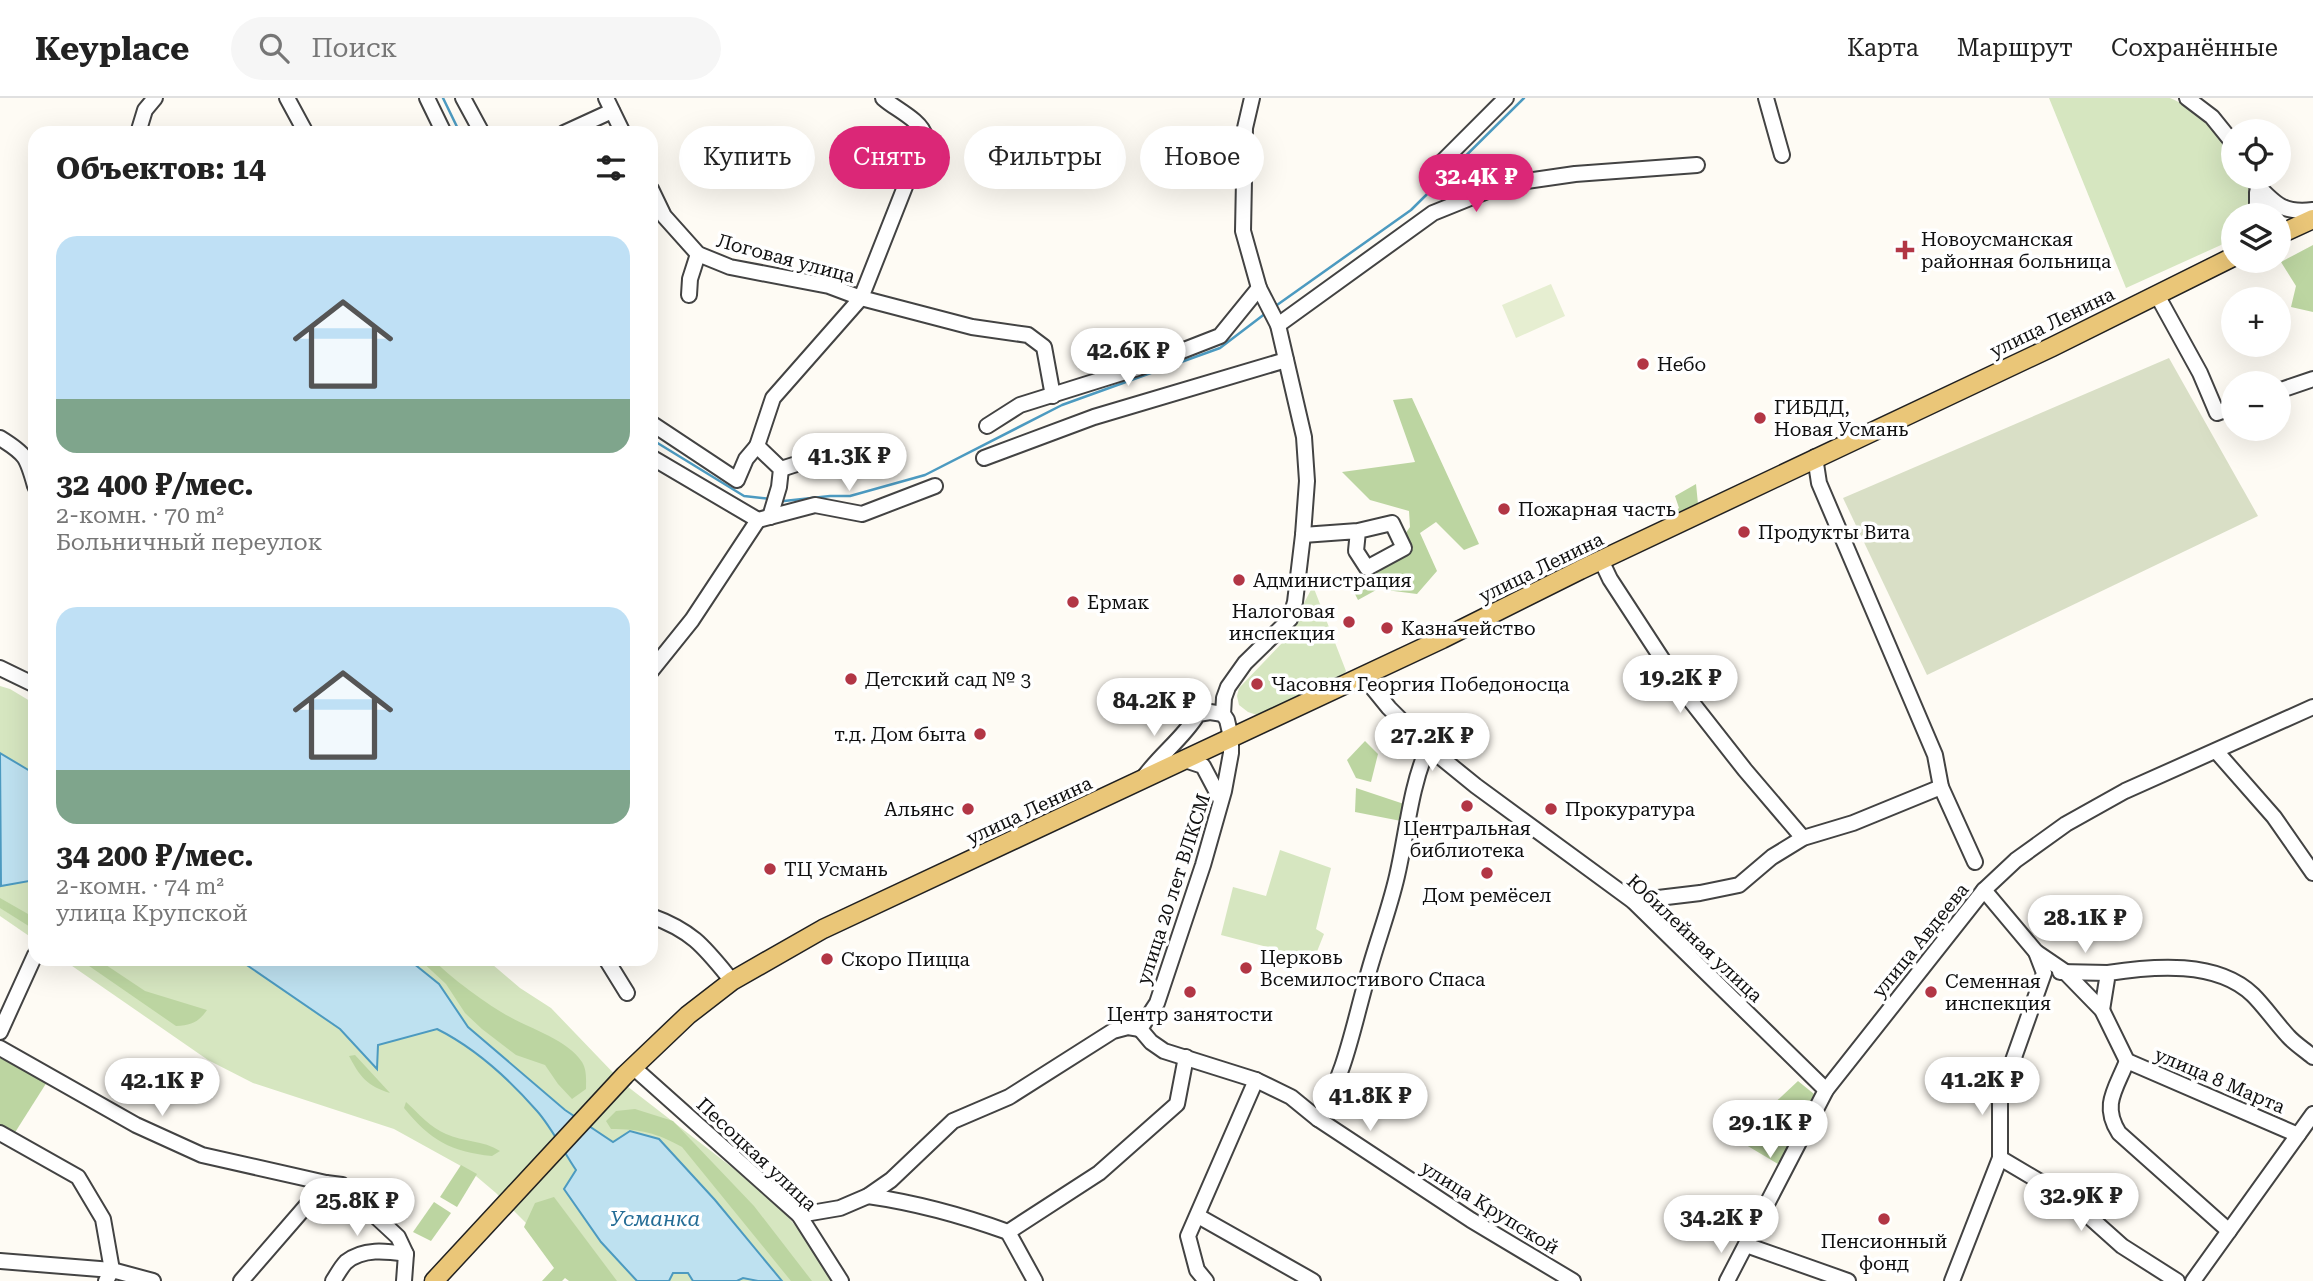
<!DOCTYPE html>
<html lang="ru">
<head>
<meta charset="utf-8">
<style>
  :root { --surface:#fff; --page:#f6f6f6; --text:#222; --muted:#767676; --line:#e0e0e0; --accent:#db2777 }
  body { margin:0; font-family:"Roboto Serif",serif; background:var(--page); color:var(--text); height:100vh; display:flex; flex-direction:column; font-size:26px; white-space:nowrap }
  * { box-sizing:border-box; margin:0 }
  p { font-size:23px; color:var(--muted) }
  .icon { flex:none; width:38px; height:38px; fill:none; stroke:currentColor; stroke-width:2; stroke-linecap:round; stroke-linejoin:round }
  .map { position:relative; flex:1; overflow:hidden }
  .side { position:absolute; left:28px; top:28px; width:630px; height:840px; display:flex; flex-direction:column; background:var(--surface); border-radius:21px; box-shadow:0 7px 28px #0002 }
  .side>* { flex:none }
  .top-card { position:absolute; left:679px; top:28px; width:665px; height:63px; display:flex; gap:14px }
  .fabs { position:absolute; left:2221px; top:21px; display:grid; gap:14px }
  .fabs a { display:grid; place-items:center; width:70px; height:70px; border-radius:50%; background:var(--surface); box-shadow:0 7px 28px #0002; font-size:35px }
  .price { position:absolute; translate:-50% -60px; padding:0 16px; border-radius:24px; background:#fff; color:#222; font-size:23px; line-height:46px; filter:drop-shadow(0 2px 4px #0008) }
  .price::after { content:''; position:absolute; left:50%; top:42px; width:21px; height:16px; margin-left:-10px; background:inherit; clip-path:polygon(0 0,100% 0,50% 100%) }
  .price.current { background:var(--accent); color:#fff }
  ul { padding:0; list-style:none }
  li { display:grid; align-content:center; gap:14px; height:371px; padding:0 28px }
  li span { display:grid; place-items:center; height:217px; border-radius:21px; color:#555 }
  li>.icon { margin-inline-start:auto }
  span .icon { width:126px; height:126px; fill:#fffc; stroke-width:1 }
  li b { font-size:30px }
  h2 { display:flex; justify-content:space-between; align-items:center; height:84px; padding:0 28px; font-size:30px }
  .pill { padding:0 24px; border-radius:32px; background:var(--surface); box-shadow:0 7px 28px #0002; font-size:24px; line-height:63px }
  .pill.current { background:var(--accent); color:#fff }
  header { display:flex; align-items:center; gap:42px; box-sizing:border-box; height:98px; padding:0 35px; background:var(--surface); border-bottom:2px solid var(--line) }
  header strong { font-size:33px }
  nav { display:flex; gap:38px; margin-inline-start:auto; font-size:24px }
  .search { width:490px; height:63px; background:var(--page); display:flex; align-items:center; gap:18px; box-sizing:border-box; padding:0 24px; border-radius:38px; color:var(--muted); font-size:26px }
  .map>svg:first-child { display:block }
  .green { fill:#d6e6c0 }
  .forest { fill:#bcd5a1 }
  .cemetery { fill:#d9dfc6 }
  .pitch { fill:#e6eed1 }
  .water { fill:#bee1f0; stroke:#4c9ac0; stroke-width:2 }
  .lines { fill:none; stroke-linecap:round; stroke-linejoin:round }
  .stream { stroke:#4c9ac0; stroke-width:2.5 }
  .minor-casing { stroke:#434343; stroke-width:18 }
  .major-casing { stroke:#212121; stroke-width:21 }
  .minor { stroke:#fff; stroke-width:14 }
  .major { stroke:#eac678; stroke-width:18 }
  .poi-dot { fill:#b23645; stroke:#fff; stroke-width:2.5 }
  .labels { text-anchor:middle; stroke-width:7; stroke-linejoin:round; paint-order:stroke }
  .poi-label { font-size:19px; fill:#101010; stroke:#fff; text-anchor:start }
  .street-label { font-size:19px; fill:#101010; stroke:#fff }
  .water-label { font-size:21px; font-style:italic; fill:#256d96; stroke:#fff }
</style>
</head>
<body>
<header>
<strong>Keyplace</strong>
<div class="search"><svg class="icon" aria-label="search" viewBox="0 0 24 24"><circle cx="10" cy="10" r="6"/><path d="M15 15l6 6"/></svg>Поиск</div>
<nav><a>Карта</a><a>Маршрут</a><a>Сохранённые</a></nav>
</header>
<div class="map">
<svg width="2313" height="1183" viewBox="0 0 2313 1183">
  <rect width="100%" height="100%" fill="#fefbf4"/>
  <g class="green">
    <path d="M2049,0H2170C2191,8 2229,39 2233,62C2234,67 2233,73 2233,79H2244C2251,92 2252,103 2249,117H2233V139L2221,147L2126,190Z"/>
    <polygon points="1313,488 1346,573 1343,579 1260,618 1248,614 1239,607 1237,598 1239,590 1284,543"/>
    <polygon points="0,588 10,591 35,606 35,842 0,818"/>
    <polygon points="1280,752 1331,770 1316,831 1324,836 1314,861 1221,837 1233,789 1266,798"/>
    <polygon points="62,861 486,861 520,890 551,910 623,985 760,1091 784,1114 808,1143 835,1183 584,1183 496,1095 470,1073 394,1031 253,985 208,962"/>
  </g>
  <g class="forest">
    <polygon points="2313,147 2313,214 2291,209 2296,188 2281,164"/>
    <polygon points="1412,300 1479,446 1464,452 1436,424 1420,435 1437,473 1417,496 1378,491 1358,502 1351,488 1408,453 1403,439 1410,429 1409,413 1370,402 1342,374 1415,364 1393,302"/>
    <polygon points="1696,386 1698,406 1676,415 1675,413 1679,410 1675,398"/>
    <polygon points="1365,643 1378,656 1371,684 1356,680 1347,662"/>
    <polygon points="1356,690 1407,707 1401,723 1355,714"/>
    <polygon points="0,800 35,820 35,832 0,810"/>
    <path d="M79,861H97L145,893L207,912C198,925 191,927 176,928Z"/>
    <path d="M419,861H433C448,878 489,908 510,919C531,931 568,942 582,964C587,972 586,982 586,991L572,1001L558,986L545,967L516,957L482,931L465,915L446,886Z"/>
    <path d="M355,957L390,995C367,988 360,979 349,958Z"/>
    <polygon points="0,960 47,984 14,1036 0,1026"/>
    <polygon points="1798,983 1814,996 1799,1027 1782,1018 1773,1036 1790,1046 1778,1066 1736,1041"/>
    <path d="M406,1004C418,1015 431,1030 446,1036C463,1044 483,1042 500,1053L492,1058C451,1054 430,1042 404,1010Z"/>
    <path d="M635,1011L673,1023L754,1108L812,1183H791L682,1049C657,1035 640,1031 611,1031L606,1023L616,1013Z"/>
    <polygon points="461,1067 477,1076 457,1109 440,1099"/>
    <polygon points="554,1099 617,1183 569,1183 565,1180 562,1183 542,1183 554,1170 524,1129 535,1105"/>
    <polygon points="434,1104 451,1115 431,1143 413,1134"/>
  </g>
  <polygon class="cemetery" points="2169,260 2258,418 1927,577 1843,400"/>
  <polygon class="pitch" points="1551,186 1565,218 1516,240 1502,207"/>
  <g class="water">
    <polygon points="0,655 35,676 35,782 1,788"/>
    <path d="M238,861H408L439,886L468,929L565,1012L613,1044L630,1033L659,1041L715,1102L782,1183H758L743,1180L737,1183H693L688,1175H673L669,1183H637L601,1144L564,1091L576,1072C563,1053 552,1030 537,1013C509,981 475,950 437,931L378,947L377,971L340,931Z"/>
  </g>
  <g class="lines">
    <g class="stream">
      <polyline points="443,0 460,35"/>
      <polyline points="1277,207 1411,112 1524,0"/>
      <polyline points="651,341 744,398 771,401"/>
      <polyline points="784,403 830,398 850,398 925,377 1062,307 1220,250 1266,215"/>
    </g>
    <g class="minor-casing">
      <g id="minor">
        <polyline points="287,0 306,35"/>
        <polyline points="427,0 444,35"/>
        <polyline points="463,0 482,35"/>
        <polyline points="606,0 623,35"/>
        <polyline points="1766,0 1782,57"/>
        <polyline points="2187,0 2212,19 2233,45"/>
        <polyline points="138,35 145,12 155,0"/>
        <polyline points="564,35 612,13"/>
        <polyline points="1440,66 1506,0"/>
        <path d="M2256,86C2275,106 2284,116 2313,112"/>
        <polyline points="651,91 664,118 698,156 730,169 829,188 861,200 972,229 1028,237 1044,249 1053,298"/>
        <polyline points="2261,96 2270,117"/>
        <polyline points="2257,117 2257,94"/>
        <polyline points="689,197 690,181 698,156"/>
        <polyline points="2157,197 2200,275 2217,315 2233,309"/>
        <polyline points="1278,227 1433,115 1495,90 1513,85 1575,76 1697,67"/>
        <polyline points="2278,293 2313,281"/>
        <polyline points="651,325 737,382 746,361 757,348"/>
        <polyline points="987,328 1020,307 1138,270 1220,238 1259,190"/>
        <path d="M0,340C26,356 27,359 35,388"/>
        <polyline points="651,359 758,422 815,407 862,416 935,388"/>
        <polyline points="1815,359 1819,385 1935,657 1941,689 1975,764"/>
        <polyline points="984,360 1094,319 1286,262"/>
        <polyline points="781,371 809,362"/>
        <path d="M770,419L779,389L781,371L757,348L773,300L861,200L925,38C921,22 895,11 883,0"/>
        <polyline points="1303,437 1358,433 1356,453 1367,470 1404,450 1392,425 1358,433"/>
        <polyline points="1601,462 1610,481 1683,593 1745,672 1803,740"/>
        <polyline points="0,570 35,587"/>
        <polyline points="651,573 692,522 758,422"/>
        <polyline points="1363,578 1389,610 1428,649 1476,688 1633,803 1826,992"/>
        <polyline points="2216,653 2274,719 2313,775"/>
        <polyline points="1185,662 1203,668 1221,702"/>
        <path d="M1141,683C1158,658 1183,641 1198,616L1210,614L1223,616"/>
        <polyline points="1984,792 2036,854 2064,873 2102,912 2127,963 2298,1037"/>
        <polyline points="1633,803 1700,795 1739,787 1772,759 1803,740 1853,725 1941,689"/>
        <path d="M651,818C693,833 705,850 732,883"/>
        <polyline points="606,861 627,895"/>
        <polyline points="2060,874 2108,875"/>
        <path d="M2102,912L2108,875C2153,868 2217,862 2253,897C2265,909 2276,925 2288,938C2295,946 2305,952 2313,959"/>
        <polyline points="1140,931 1157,905 1203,767 1224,693 1231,655 1231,639 1227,622 1223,616 1224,600 1228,589 1245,565 1290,521 1295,504 1303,437 1307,383 1304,339 1278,227 1259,190 1243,133 1245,30 1252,0"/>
        <polyline points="1140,931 1151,944 1164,953 1256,982 1291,999 1318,1021 1471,1122 1573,1183"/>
        <polyline points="0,934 35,857"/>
        <polyline points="0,950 136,1027 202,1057 326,1085"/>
        <path d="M2127,963C2116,991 2101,1007 2119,1035L2229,1133"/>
        <polyline points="633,969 799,1117 841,1183"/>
        <path d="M1318,1021C1345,977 1353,929 1367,880C1376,846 1389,813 1397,778C1407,735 1410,690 1428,649"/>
        <polyline points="0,1035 78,1079 103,1121 112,1172 106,1183"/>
        <polyline points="2000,1060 2049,1089 2084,1114 2122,1148 2177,1183"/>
        <path d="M868,1098C917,1105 961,1117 1008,1134L1099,1075L1177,1006L1186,959"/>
        <polyline points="799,1117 840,1110 868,1098 891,1082 953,1023 1009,999 1113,933 1128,929 1140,931"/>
        <polyline points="1198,1118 1313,1183"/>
        <polyline points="1008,1134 1035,1183"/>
        <polyline points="1746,1147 1848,1183"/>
        <polyline points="0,1163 112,1172 153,1183"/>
        <polyline points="241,1183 326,1085 342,1087 398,1139 406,1156 404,1183"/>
        <path d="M333,1183C337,1177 341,1169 346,1164C363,1150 386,1153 406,1156"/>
        <polyline points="1206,1183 1197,1172 1188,1138 1256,982"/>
        <polyline points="1727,1183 1826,992 1984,792 2016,762 2066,726 2125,693 2313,609"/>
        <polyline points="1952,1183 2000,1060 2000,999 2044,875 2036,854"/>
        <polyline points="2193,1183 2313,1016"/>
      </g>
    </g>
    <g class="major-casing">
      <g id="major">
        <polyline points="2278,137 2313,121"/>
        <polyline points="434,1183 625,977 688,917 732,883 823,831 1442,541 1580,472 2052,249 2233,159"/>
      </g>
    </g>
    <use href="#minor" class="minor"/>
    <use href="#major" class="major"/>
  </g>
  <g class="poi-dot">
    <path d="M1901.5 141.5h7v7h7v7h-7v7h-7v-7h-7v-7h7z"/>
    <circle cx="1643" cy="266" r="7"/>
    <circle cx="1760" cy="320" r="7"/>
    <circle cx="1504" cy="411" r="7"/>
    <circle cx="1744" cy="434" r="7"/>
    <circle cx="1239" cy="482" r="7"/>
    <circle cx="1073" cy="504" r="7"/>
    <circle cx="1349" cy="524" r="7"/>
    <circle cx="1387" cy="530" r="7"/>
    <circle cx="851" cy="581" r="7"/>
    <circle cx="1257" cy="586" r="7"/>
    <circle cx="980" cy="636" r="7"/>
    <circle cx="1467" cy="708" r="7"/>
    <circle cx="968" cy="711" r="7"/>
    <circle cx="1551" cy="711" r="7"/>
    <circle cx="770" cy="771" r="7"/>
    <circle cx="1487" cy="775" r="7"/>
    <circle cx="827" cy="861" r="7"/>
    <circle cx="1246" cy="870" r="7"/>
    <circle cx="1190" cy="894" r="7"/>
    <circle cx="1931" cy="894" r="7"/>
    <circle cx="1884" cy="1121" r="7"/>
  </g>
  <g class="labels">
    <g class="poi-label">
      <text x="1921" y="148">Новоусманская<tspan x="1921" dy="22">районная больница</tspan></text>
      <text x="1657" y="273">Небо</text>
      <text x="1774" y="316">ГИБДД,<tspan x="1774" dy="22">Новая Усмань</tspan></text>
      <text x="1518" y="418">Пожарная часть</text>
      <text x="1758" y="441">Продукты Вита</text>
      <text x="1253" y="489">Администрация</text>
      <text x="1087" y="511">Ермак</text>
      <text x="1335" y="520" text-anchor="end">Налоговая<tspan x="1335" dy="22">инспекция</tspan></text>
      <text x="1401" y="537">Казначейство</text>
      <text x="865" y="588">Детский сад № 3</text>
      <text x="1271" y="593">Часовня Георгия Победоносца</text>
      <text x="966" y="643" text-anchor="end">т.д. Дом быта</text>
      <text x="954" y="718" text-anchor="end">Альянс</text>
      <text x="1565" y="718">Прокуратура</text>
      <text x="1467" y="737" text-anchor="middle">Центральная<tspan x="1467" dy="22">библиотека</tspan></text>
      <text x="784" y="778">ТЦ Усмань</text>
      <text x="1487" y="804" text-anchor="middle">Дом ремёсел</text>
      <text x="1260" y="866">Церковь<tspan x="1260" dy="22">Всемилостивого Спаса</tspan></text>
      <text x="841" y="868">Скоро Пицца</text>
      <text x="1945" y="890">Семенная<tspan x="1945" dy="22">инспекция</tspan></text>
      <text x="1190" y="923" text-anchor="middle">Центр занятости</text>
      <text x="1884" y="1150" text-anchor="middle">Пенсионный<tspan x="1884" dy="22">фонд</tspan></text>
    </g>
    <g class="street-label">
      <text transform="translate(786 160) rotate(15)" y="7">Логовая улица</text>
      <text transform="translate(2052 224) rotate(-26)" y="7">улица Ленина</text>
      <text transform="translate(1541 469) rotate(-26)" y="7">улица Ленина</text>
      <text transform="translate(1029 712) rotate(-25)" y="7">улица Ленина</text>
      <text transform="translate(1173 791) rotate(-72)" y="7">улица 20 лет ВЛКСМ</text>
      <text transform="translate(1695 840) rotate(43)" y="7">Юбилейная улица</text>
      <text transform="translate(1920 842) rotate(-51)" y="7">улица Авдеева</text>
      <text transform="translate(2220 982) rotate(23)" y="7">улица 8 Марта</text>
      <text transform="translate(757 1056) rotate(43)" y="7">Песоцкая улица</text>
      <text transform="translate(1490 1109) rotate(32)" y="7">улица Крупской</text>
    </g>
    <g class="water-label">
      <text x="655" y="1128">Усманка</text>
    </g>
  </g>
</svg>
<div class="fabs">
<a><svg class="icon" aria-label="locate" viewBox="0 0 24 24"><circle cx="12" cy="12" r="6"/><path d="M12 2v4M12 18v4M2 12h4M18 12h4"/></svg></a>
<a><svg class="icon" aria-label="layers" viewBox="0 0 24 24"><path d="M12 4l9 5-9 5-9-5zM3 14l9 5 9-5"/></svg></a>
<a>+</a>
<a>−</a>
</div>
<b class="price current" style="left:1476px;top:116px">32.4K ₽</b>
<b class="price" style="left:1128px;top:290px">42.6K ₽</b>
<b class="price" style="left:849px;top:395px">41.3K ₽</b>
<b class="price" style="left:1680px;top:617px">19.2K ₽</b>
<b class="price" style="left:1154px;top:640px">84.2K ₽</b>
<b class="price" style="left:1432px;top:675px">27.2K ₽</b>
<b class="price" style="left:2085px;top:857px">28.1K ₽</b>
<b class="price" style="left:1982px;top:1019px">41.2K ₽</b>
<b class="price" style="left:162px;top:1020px">42.1K ₽</b>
<b class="price" style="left:1370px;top:1035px">41.8K ₽</b>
<b class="price" style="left:1770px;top:1062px">29.1K ₽</b>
<b class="price" style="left:2081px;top:1135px">32.9K ₽</b>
<b class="price" style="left:357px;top:1140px">25.8K ₽</b>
<b class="price" style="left:1721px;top:1157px">34.2K ₽</b>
<div class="top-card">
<a class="pill">Купить</a>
<a class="pill current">Снять</a>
<a class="pill">Фильтры</a>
<a class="pill">Новое</a>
</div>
<section class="side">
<h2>Объектов: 14<svg class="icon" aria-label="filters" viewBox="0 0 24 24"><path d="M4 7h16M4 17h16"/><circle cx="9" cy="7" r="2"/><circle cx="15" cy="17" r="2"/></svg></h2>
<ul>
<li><span style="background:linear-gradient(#bfe0f5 75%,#7fa58c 0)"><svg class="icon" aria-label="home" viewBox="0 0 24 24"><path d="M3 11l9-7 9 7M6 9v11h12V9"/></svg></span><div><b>32 400 ₽/мес.</b><p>2-комн. · 70 m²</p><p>Больничный переулок</p></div></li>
<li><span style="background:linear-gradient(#bfe0f5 75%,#7fa58c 0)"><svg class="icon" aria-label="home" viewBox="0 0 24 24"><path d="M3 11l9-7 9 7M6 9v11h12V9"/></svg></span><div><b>34 200 ₽/мес.</b><p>2-комн. · 74 m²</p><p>улица Крупской</p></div></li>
</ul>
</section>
</div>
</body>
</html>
